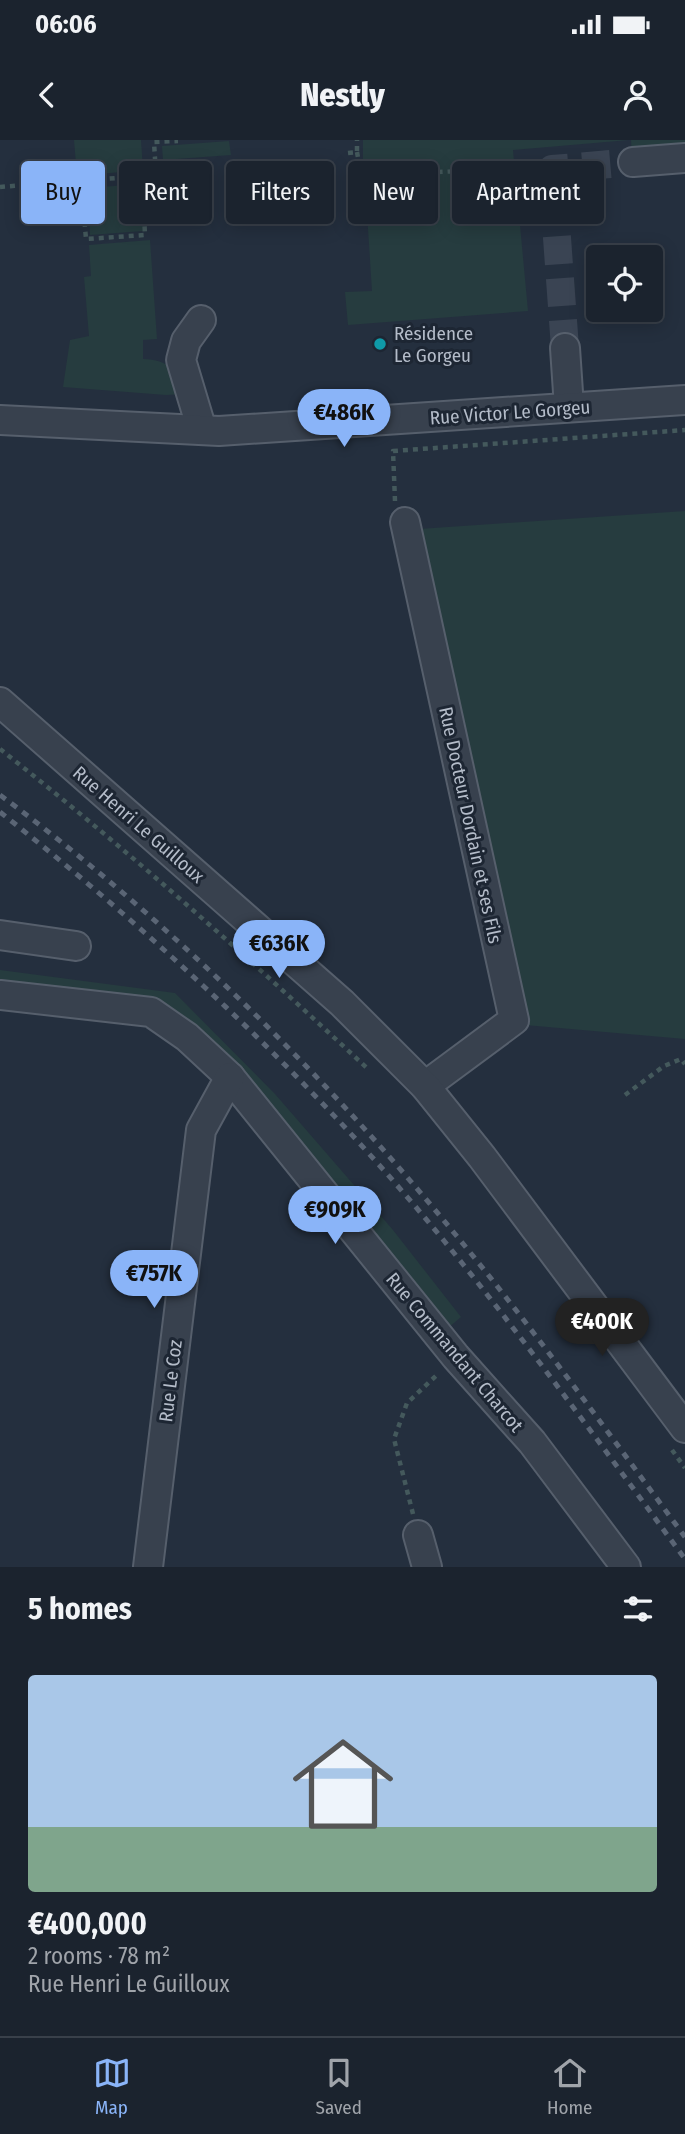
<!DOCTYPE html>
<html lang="en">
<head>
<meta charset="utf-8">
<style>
  :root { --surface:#1b232e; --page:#282f3a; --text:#f1f3f6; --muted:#a0a4aa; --line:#39404a; --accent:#8ab4f8 }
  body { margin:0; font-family:"Fira Sans Condensed",sans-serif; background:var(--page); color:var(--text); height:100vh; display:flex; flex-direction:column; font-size:26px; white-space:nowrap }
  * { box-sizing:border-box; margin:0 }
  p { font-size:23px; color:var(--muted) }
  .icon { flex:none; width:38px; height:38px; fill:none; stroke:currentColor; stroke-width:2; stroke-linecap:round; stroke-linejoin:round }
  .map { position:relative; height:1427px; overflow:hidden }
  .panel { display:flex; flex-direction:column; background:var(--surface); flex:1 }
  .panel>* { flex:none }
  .top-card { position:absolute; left:21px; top:21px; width:644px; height:63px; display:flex; gap:14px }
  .buttons { position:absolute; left:586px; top:105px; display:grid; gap:14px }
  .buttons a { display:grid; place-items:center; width:77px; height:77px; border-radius:7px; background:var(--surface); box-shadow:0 4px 18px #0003,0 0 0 2px var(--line); font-size:35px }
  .price { position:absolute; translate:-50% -60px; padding:0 16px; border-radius:24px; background:var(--accent); color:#111; font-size:23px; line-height:46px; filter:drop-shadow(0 2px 4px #0008) }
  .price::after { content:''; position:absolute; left:50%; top:42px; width:21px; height:16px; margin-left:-10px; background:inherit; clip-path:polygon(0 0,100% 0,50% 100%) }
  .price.active { background:#222; color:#fff }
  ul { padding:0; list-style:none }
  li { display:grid; align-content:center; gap:14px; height:371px; padding:0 28px }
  li span { display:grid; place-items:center; height:217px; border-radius:7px; color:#555 }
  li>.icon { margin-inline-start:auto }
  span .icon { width:126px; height:126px; fill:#fffc; stroke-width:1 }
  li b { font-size:30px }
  h2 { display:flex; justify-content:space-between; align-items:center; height:84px; padding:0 28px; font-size:30px }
  .tag { padding:0 24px; border-radius:7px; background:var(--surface); box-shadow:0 4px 18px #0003,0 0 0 2px var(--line); font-size:24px; line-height:63px }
  .tag.active { background:var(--accent); color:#111 }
  .status { display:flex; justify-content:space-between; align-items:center; height:49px; padding:0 35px; background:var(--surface); direction:ltr }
  .status svg { height:19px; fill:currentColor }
  header { display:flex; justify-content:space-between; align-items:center; height:91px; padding:0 28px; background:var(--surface); font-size:32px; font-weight:800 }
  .menu { display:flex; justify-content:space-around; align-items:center; height:98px; border-top:2px solid var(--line); background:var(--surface); font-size:19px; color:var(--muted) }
  .menu a { display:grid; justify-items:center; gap:4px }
  .menu .active { color:var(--accent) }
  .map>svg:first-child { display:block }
  .green { fill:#263c3f }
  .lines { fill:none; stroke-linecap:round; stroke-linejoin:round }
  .minor-tunnel { stroke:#3a4453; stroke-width:28; stroke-dasharray:28 14; stroke-linecap:butt }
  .minor-casing { stroke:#565f6c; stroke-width:32 }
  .path { stroke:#44595c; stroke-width:4.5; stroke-dasharray:5 5; stroke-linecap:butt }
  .minor { stroke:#38414e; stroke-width:28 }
  .rail { stroke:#5a6575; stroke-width:5; stroke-dasharray:7 7; stroke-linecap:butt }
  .culture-dot { fill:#0f9aa8; stroke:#1d2633; stroke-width:2.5 }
  .labels { text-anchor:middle; stroke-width:6; stroke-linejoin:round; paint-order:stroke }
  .poi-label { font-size:19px; fill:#b4bcc9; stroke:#1d2633; text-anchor:start }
  .street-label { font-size:19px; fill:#b4bcc9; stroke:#1d2633 }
</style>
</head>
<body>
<div class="status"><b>06:06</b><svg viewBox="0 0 49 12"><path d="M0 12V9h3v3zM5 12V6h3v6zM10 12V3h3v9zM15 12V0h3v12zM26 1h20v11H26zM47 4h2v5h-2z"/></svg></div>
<header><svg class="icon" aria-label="back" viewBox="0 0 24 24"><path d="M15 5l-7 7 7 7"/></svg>Nestly<svg class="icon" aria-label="person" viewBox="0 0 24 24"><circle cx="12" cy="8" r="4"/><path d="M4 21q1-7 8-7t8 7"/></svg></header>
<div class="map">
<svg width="685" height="1427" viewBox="0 0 685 1427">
  <rect width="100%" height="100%" fill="#242f3e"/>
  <g class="green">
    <polygon points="74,0 141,0 143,30 77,36"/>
    <polygon points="363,0 629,0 513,10 528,171 348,185 345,152 372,151 365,42 350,42 349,29 363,27"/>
    <polygon points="631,0 685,0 685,12 632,17"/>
    <polygon points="229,1 231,15 163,20 162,6"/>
    <polygon points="140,44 143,91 90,95 88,48"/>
    <path d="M150,100L157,199L143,200V219C169,220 177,230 185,254L166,255L63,247L70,200L89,196L84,137L91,136L89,105Z"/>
    <polygon points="685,371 685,899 525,885 419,389"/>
    <polygon points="0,830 175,853 275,954 393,1090 461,1177 448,1188 182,877 161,863 0,842"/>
  </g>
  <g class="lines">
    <polyline class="minor-tunnel" points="565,208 552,29 633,22"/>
    <g class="minor-casing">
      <g id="minor">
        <polyline points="633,22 685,18"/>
        <polyline points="201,180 186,201 181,220 202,290"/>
        <polyline points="565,208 569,267"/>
        <polyline points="0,280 219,291 685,260"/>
        <polyline points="405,382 514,880 425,946"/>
        <polyline points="0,562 342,863 425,946 482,1017 685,1288"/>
        <polyline points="0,795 76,806"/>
        <polyline points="0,855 151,872 187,897 230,937 456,1217 532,1302 626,1427"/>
        <polyline points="418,1395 427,1427"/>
        <polyline points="148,1427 201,990 230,937"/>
      </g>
    </g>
    <g class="path">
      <polyline points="357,12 361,35 515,29"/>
      <polyline points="348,13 357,12 357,0"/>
      <polyline points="81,42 86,99 145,95 142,37"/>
      <polyline points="0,47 156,35 154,2 178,1"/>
      <polyline points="395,361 393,311 685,290"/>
      <path d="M0,609C128,710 250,819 369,930"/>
      <polyline points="625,955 664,926 681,919 685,924"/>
      <polyline points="672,1310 685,1328"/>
      <polyline points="413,1374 394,1299 407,1263 439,1233"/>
    </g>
    <use href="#minor" class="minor"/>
    <g class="rail">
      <path d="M0,655C169,780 322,932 455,1094C536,1192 610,1295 685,1397"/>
      <path d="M0,672C162,800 314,942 445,1102C529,1205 607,1313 685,1419"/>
    </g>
  </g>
  <circle class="culture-dot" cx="380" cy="204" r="7"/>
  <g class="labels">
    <g class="poi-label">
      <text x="394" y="200">Résidence<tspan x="394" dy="22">Le Gorgeu</tspan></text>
    </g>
    <g class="street-label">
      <text transform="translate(510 272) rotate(-4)" y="7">Rue Victor Le Gorgeu</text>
      <text transform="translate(139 684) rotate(41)" y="7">Rue Henri Le Guilloux</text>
      <text transform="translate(471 685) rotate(78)" y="7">Rue Docteur Dordain et ses Fils</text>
      <text transform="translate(455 1212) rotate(50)" y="7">Rue Commandant Charcot</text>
      <text transform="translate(170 1241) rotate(-83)" y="7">Rue Le Coz</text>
    </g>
  </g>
</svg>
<div class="buttons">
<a><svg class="icon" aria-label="locate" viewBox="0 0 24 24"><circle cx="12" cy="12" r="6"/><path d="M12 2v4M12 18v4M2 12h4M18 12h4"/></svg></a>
</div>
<b class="price" style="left:344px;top:309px">€486K</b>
<b class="price" style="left:279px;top:840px">€636K</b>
<b class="price" style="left:335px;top:1106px">€909K</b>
<b class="price" style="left:154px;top:1170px">€757K</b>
<b class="price active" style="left:602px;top:1218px">€400K</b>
<div class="top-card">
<a class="tag active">Buy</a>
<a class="tag">Rent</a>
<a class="tag">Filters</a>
<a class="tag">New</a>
<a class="tag">Apartment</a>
</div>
</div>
<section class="panel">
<h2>5 homes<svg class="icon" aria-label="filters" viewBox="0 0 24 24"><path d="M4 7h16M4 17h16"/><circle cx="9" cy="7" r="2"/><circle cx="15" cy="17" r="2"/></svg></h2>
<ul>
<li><span style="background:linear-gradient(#a9c7e8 70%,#7fa58c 0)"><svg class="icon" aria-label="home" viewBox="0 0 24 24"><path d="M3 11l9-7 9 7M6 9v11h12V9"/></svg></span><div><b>€400,000</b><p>2 rooms · 78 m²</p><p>Rue Henri Le Guilloux</p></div></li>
</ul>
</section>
<nav class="menu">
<a class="active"><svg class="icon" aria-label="map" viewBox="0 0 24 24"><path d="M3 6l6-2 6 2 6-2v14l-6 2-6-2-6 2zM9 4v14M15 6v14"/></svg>Map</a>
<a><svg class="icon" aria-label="saved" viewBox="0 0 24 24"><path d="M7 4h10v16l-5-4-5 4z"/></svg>Saved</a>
<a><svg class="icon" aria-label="home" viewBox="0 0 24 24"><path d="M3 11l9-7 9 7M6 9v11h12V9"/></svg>Home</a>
</nav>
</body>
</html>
